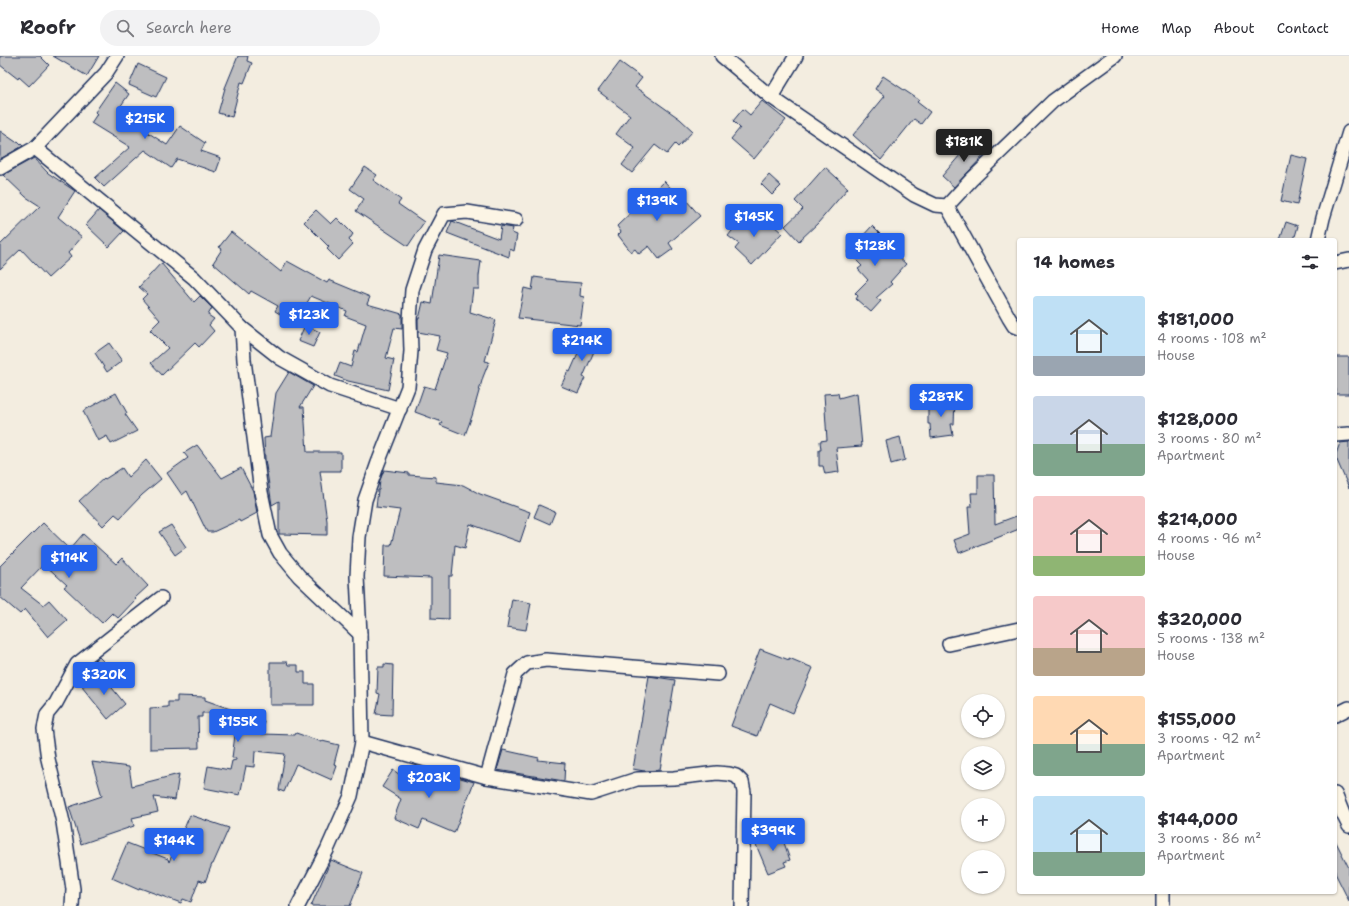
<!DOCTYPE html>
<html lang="en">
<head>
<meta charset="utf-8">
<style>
  :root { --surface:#fff; --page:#f2f2f3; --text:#2b2b33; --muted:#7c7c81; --line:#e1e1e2; --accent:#2563eb }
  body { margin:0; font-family:"Shantell Sans",sans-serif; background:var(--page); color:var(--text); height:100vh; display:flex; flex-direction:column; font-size:15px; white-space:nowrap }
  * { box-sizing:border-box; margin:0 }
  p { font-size:13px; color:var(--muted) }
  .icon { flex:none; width:22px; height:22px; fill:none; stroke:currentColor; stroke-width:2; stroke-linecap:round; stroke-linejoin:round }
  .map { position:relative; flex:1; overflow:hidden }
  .sheet { position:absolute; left:1017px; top:182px; width:320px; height:656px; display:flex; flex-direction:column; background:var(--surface); border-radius:4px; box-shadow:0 1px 3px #0004 }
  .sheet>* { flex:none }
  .fabs { position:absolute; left:961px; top:638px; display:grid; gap:8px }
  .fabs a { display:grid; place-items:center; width:44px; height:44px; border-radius:50%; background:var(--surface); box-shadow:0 1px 3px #0004; font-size:20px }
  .price { position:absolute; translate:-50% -34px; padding:0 9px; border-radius:4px; background:var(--accent); color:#fff; font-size:13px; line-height:26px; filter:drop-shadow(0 1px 2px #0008) }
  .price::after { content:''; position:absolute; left:50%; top:24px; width:12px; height:9px; margin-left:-6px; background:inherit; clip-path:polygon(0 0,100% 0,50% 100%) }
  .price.on { background:#222; color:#fff }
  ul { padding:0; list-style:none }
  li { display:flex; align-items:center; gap:12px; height:100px; padding:0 16px }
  li span { display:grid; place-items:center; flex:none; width:112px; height:80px; border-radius:4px; color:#555 }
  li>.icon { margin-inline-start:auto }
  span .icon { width:48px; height:48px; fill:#fffc; stroke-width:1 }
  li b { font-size:17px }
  h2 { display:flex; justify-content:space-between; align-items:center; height:48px; padding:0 16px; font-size:17px }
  header { display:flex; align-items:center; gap:24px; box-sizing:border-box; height:56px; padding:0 20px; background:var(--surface); border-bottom:1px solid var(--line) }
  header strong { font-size:19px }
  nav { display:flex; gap:22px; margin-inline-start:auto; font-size:14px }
  .search { width:280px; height:36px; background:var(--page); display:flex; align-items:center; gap:10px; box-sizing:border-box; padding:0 14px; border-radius:22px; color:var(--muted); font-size:15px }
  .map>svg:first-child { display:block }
  .building { fill:#bebec0; stroke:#1b2f5e }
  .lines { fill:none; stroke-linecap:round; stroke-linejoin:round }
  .street-casing { stroke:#1b2f5e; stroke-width:16 }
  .street { stroke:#fcf5e5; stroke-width:13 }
</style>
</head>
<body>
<header>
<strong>Roofr</strong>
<div class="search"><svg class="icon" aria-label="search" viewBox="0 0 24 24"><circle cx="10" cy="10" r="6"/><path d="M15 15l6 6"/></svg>Search here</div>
<nav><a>Home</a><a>Map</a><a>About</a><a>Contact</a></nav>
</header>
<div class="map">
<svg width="1349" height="850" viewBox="0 0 1349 850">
  <rect width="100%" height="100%" fill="#f3ede0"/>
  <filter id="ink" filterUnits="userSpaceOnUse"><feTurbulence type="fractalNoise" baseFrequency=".025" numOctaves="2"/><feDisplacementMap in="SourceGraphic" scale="8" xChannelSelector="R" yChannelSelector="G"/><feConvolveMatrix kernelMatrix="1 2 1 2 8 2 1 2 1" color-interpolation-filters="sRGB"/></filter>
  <g filter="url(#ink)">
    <g class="building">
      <polygon points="0,0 40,0 49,9 29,30 19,21 18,23 0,9"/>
      <polygon points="53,0 99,0 87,20"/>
      <polygon points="238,0 248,0 247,5 252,7 244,27 241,26 232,61 218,57 225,32"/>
      <polygon points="620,6 642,22 635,31 680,63 693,75 678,91 675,88 667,98 655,89 632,117 622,109 635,92 616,78 630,59 598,35"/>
      <polygon points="138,8 166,21 156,41 129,29"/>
      <polygon points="883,20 919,44 917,46 930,56 921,68 914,63 881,104 853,79 885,40 875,33"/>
      <polygon points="115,27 129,38 120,51 132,59 129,64 167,89 180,70 205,87 201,95 221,102 216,116 177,103 171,112 145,94 104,131 95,122 130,91 91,67 97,58 95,56"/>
      <polygon points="762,45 786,64 754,103 731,83 740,72 733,65 743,53 750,59"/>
      <polygon points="0,75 16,86 18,85 23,90 0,103"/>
      <polygon points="973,84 987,96 954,131 942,120"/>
      <polygon points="1291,99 1307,103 1297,149 1281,145"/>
      <polygon points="34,102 48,117 75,135 58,161 82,181 68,197 71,201 48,222 21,193 0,213 0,189 40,150 26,141 3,119"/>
      <polygon points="365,111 377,119 373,124 401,144 398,148 424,166 408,190 356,155 364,143 350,133"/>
      <polygon points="825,111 848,132 818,167 799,185 785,170 803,153 795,145"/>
      <polygon points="769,119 781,130 772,139 761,128"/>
      <polygon points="664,125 684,146 686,144 700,160 669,187 673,193 659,203 649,190 639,198 635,193 631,196 618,179 621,176 617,170"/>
      <polygon points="99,154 124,175 109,191 86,169"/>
      <polygon points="316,154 331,168 337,162 353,178 349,184 353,188 338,204 327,193 329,191 304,166"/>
      <polygon points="743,161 755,171 764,161 782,177 752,209 735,193 739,188 728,180"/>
      <polygon points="452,165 499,183 501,170 513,172 512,177 517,179 514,195 510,193 509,201 447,177"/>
      <polygon points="1286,166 1298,170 1294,184 1280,184"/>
      <polygon points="872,170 889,187 886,190 906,208 890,226 892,228 876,242 881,245 871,256 856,243 858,240 855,237 868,224 858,213 862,210 848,196"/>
      <polygon points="231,176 281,216 287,205 327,227 329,224 370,241 367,248 402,258 402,273 394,272 386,302 394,304 388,334 348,325 335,320 340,307 351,311 355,295 358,296 366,268 345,260 347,255 311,240 295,267 275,255 278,250 251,235 249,238 213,207 222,193 219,191"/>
      <polygon points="439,199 481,205 479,220 479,233 473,233 470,256 496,264 485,305 489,306 483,321 472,360 465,379 440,369 442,366 415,356 424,330 435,333 447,297 436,294 440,280 418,276 418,263 419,263 423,246 432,248"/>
      <polygon points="161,207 194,246 200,240 212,252 208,259 214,263 209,269 214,275 199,291 195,287 162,319 151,307 168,292 150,274 160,264 142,243 147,238 139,231"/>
      <polygon points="534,221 556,224 556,225 581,227 580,240 584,241 580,269 518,262 524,232 532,234"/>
      <polygon points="305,269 320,276 313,291 298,285"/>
      <polygon points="588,275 605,282 599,295 595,293 583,321 585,322 578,337 561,330 568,315 570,316"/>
      <polygon points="109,287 122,305 107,316 95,297"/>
      <rect x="1335" y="301" width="14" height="37"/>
      <polygon points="289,316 313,330 300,351 304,351 307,396 341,396 341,415 320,415 327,465 327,479 279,478 279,445 272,449 265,403 264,382 270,381 276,337"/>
      <polygon points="116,337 127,357 125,358 137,375 111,388 107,380 98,385 83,355"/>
      <polygon points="838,337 839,342 857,337 862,390 836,392 839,416 825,418 823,410 819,410 819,394 821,394 820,385 827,384 824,338"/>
      <polygon points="928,345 955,345 954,368 951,368 953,379 931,382 930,368 928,368"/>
      <polygon points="900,381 905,404 891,408 886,385"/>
      <polygon points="1349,386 1349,432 1336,402 1336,398 1340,387"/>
      <polygon points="197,389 222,422 241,412 253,435 257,457 240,466 239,464 213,476 207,476 187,435 182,439 167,417 188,402 184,397"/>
      <polygon points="146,404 161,423 142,439 120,462 115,458 103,470 79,445 104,422 105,423 122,412 128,421"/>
      <polygon points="384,414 409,417 409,419 436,421 436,426 463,429 480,438 530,456 520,486 470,468 465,492 455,489 452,520 449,520 449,563 431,562 431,522 384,520 385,489 391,489 400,454 376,451 378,434 379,434 380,424"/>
      <polygon points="978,419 994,419 995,468 1019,459 1019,473 959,497 954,484 970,478 968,451 972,451 971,437 978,437"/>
      <polygon points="539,449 555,456 550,468 534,461"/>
      <polygon points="43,467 70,493 83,478 116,508 122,502 148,530 135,542 136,543 118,562 112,557 102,567 64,531 67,529 44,508 21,532 43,549 49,544 67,564 48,581 25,553 20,558 0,541 0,510"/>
      <polygon points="171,469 186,491 175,499 159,476"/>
      <polygon points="512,543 531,547 526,574 507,571"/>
      <polygon points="760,593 789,604 789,602 813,612 793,657 770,647 757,680 731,670"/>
      <polygon points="99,601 106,608 90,622 83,614"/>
      <polygon points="270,606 287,606 288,609 298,609 298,616 305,616 305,628 314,628 314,649 270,649"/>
      <polygon points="384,608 393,609 392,659 376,658 380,638 377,637 378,611 384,611"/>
      <polygon points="100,617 125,648 108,663 82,631"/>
      <polygon points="649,620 675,624 660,714 644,715 633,713"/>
      <polygon points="177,640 205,641 205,644 264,665 262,678 295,679 296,677 322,686 322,685 339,689 334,708 337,710 332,724 296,708 284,736 279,734 285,698 255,695 254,711 246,710 240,739 204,732 208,710 230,714 232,705 236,704 236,702 232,702 238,656 238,657 202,657 202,661 198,661 199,692 150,693 150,652 168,651 168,646 177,646"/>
      <polygon points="503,694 539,702 538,704 565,707 564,725 497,714"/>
      <polygon points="92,706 129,711 132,730 179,718 175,744 154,741 158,756 132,762 134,770 81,788 69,751 102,740"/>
      <polygon points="415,710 454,727 457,721 474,726 454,777 423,764 419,773 394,762 401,743 382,731 393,714 409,725"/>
      <polygon points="190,759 229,772 213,808 212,808 205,826 199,824 191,846 183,843 181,847 140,832 139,834 112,822 127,787 168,803 169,806"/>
      <polygon points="772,776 774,780 781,778 790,804 784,806 786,810 768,817 754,784"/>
      <polygon points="1335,784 1349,812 1349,845 1335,817"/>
      <polygon points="331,804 363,817 350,850 311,850"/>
    </g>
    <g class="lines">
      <g class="street-casing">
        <g id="street">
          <polyline points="722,0 771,41 914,139 935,149 947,150 971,124 1053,45 1115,0"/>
          <polyline points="771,41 796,0"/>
          <polyline points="35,92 194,222 242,272 280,302 330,330 400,353"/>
          <polyline points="0,112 35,92 106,17 117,0"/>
          <polyline points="947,150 1009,262 1014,270 1019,272"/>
          <polyline points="1318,184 1323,162 1349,76"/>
          <polyline points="1335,207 1349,204"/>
          <polyline points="242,272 244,304 261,436 270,479 280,497 299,520 360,578"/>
          <polyline points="1335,379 1349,378"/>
          <polyline points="949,588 1019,573"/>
          <polyline points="1335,659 1349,652"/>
          <polyline points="362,686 487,721 591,738 637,723 674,722 717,717 729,718 736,720 742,726 744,736 742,850"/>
          <polyline points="487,721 515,618 527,607 546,604 718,618"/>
          <polyline points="1335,738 1343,758 1349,770"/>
          <polyline points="72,850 73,833 63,766 48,703 44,673 47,658 56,647 77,608 161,542"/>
          <polyline points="298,850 327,794 351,740 362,686 360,578 357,521 359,481 365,444 378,407 408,331 411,295 410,264 412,234 425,194 444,158 467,156 516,164"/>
          <polyline points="1163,850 1163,836"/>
        </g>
      </g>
      <use href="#street" class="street"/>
    </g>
  </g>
</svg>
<div class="fabs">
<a><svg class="icon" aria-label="locate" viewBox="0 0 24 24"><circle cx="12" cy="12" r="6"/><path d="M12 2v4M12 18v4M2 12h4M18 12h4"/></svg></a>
<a><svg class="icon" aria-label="layers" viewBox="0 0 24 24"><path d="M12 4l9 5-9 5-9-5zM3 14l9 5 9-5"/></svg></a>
<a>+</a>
<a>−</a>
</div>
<b class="price" style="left:145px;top:84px">$215K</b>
<b class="price on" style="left:964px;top:107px">$181K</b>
<b class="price" style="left:657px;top:166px">$139K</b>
<b class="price" style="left:754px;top:182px">$145K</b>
<b class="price" style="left:875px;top:211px">$128K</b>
<b class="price" style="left:309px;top:280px">$123K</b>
<b class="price" style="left:582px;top:306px">$214K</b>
<b class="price" style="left:941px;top:362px">$287K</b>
<b class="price" style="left:69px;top:523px">$114K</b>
<b class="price" style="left:104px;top:640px">$320K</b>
<b class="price" style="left:238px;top:687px">$155K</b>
<b class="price" style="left:429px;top:743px">$203K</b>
<b class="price" style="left:773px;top:796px">$399K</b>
<b class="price" style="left:174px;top:806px">$144K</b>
<section class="sheet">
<h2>14 homes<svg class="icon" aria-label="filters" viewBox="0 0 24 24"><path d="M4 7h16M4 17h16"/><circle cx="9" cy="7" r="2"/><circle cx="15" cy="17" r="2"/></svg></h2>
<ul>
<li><span style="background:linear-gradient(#bfe0f5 75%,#9aa5b1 0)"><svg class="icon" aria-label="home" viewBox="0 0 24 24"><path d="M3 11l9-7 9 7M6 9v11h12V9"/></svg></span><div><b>$181,000</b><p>4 rooms · 108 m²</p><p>House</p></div></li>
<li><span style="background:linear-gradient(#c9d6e8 60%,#7fa58c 0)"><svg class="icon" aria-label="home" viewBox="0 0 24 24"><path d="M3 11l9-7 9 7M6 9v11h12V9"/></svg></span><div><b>$128,000</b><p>3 rooms · 80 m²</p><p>Apartment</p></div></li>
<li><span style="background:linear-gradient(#f6c9c9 75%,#8fb573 0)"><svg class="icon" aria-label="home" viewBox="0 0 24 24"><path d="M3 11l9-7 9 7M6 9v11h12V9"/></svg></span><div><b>$214,000</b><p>4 rooms · 96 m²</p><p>House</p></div></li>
<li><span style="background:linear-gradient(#f6c9c9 65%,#b9a48a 0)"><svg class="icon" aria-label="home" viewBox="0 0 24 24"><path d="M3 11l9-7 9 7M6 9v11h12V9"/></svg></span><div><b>$320,000</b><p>5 rooms · 138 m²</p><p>House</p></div></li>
<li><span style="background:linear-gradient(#ffd9b3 60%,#7fa58c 0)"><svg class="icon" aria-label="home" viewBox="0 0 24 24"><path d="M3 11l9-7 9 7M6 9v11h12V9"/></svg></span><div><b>$155,000</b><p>3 rooms · 92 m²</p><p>Apartment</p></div></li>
<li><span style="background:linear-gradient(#bfe0f5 70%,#7fa58c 0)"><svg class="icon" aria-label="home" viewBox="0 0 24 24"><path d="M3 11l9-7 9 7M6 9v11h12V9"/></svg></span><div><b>$144,000</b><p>3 rooms · 86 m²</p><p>Apartment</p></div></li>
</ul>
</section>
</div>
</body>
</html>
